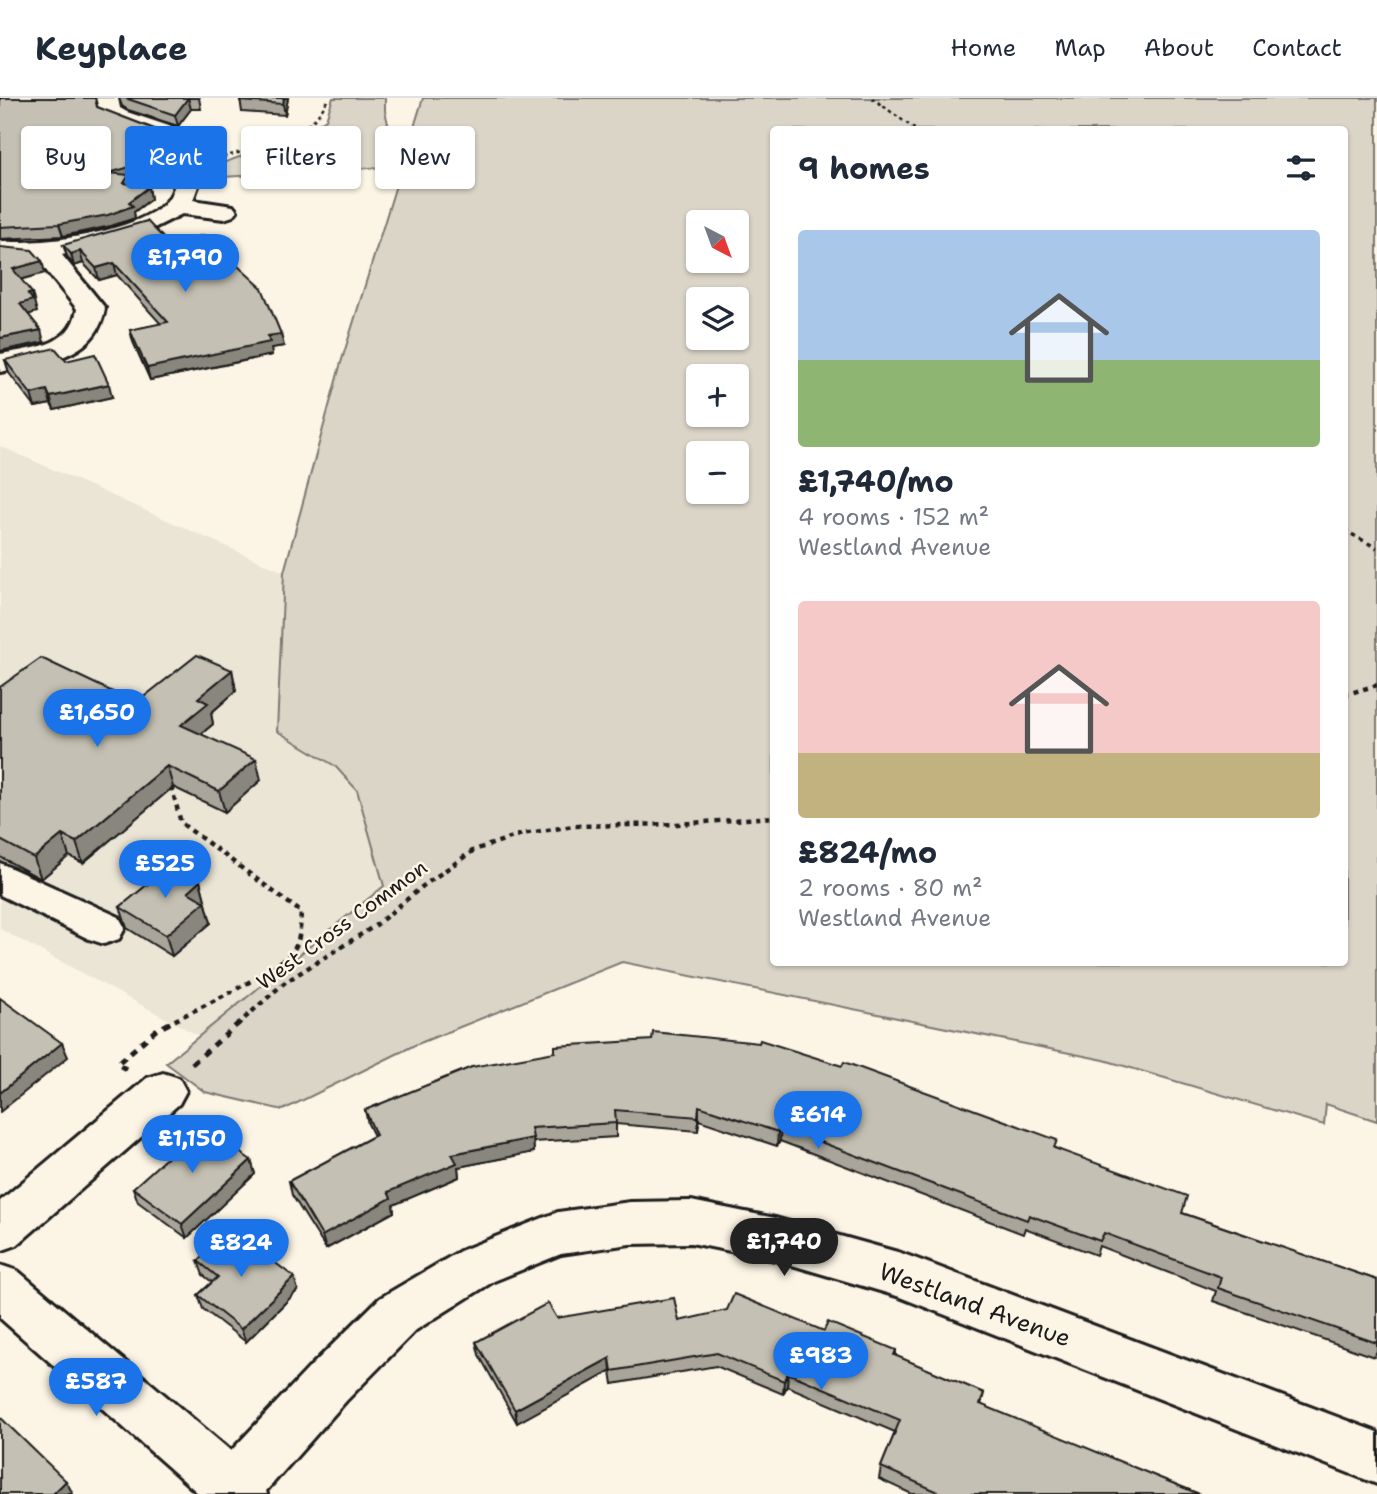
<!DOCTYPE html>
<html lang="en">
<head>
<meta charset="utf-8">
<style>
  :root { --surface:#fff; --page:#f2f2f3; --text:#1f2937; --muted:#747a83; --line:#e0e1e3; --accent:#1a73e8 }
  body { margin:0; font-family:"Shantell Sans",sans-serif; background:var(--page); color:var(--text); height:100vh; display:flex; flex-direction:column; font-size:26px; white-space:nowrap }
  * { box-sizing:border-box; margin:0 }
  p { font-size:23px; color:var(--muted) }
  .icon { flex:none; width:38px; height:38px; fill:none; stroke:currentColor; stroke-width:2; stroke-linecap:round; stroke-linejoin:round }
  .map { position:relative; flex:1; overflow:hidden }
  .side { position:absolute; left:770px; top:28px; width:578px; height:840px; display:flex; flex-direction:column; background:var(--surface); border-radius:7px; box-shadow:0 2px 5px #0004 }
  .side>* { flex:none }
  .guide { position:absolute; left:21px; top:28px; width:644px; height:63px; display:flex; gap:14px }
  .needle { width:46px; rotate:139deg }
  .controls { position:absolute; left:686px; top:112px; display:grid; gap:14px }
  .controls a { display:grid; place-items:center; width:63px; height:63px; border-radius:7px; background:var(--surface); box-shadow:0 2px 5px #0004; font-size:35px }
  .price { position:absolute; translate:-50% -60px; padding:0 16px; border-radius:24px; background:var(--accent); color:#fff; font-size:23px; line-height:46px; filter:drop-shadow(0 2px 4px #0008) }
  .price::after { content:''; position:absolute; left:50%; top:42px; width:21px; height:16px; margin-left:-10px; background:inherit; clip-path:polygon(0 0,100% 0,50% 100%) }
  .price.current { background:#222; color:#fff }
  ul { padding:0; list-style:none }
  li { display:grid; align-content:center; gap:14px; height:371px; padding:0 28px }
  li span { display:grid; place-items:center; height:217px; border-radius:7px; color:#555 }
  li>.icon { margin-inline-start:auto }
  span .icon { width:126px; height:126px; fill:#fffc; stroke-width:1 }
  li b { font-size:30px }
  h2 { display:flex; justify-content:space-between; align-items:center; height:84px; padding:0 28px; font-size:30px }
  .tag { padding:0 24px; border-radius:7px; background:var(--surface); box-shadow:0 2px 5px #0004; font-size:24px; line-height:63px }
  .tag.current { background:var(--accent); color:#fff }
  header { display:flex; align-items:center; gap:42px; box-sizing:border-box; height:98px; padding:0 35px; background:var(--surface); border-bottom:2px solid var(--line) }
  header strong { font-size:33px }
  nav { display:flex; gap:38px; margin-inline-start:auto; font-size:24px }
  .map>svg:first-child { display:block }
  .built { fill:#ebe5d6 }
  .green { fill:#dbd5c8; stroke:#7c7872; stroke-width:2; fill-rule:evenodd }
  .lines { fill:none; stroke-linecap:round; stroke-linejoin:round }
  .minor-casing { stroke:#1c1c1c; stroke-width:6 }
  .path-far3 { stroke:#1c1c1c; stroke-width:2.5; stroke-dasharray:3.5 3.5; stroke-linecap:butt }
  .path-far2 { stroke:#1c1c1c; stroke-width:3.5; stroke-dasharray:4.5 4.5; stroke-linecap:butt }
  .path-far1 { stroke:#1c1c1c; stroke-width:4.5; stroke-dasharray:5 5; stroke-linecap:butt }
  .path { stroke:#1c1c1c; stroke-width:5; stroke-dasharray:7 7; stroke-linecap:butt }
  .minor { fill:#fcf5e5; fill-rule:evenodd }
  .wall { fill:#a9a59a; stroke:#1c1c1c; stroke-width:2 }
  .shaded-wall { fill:#89867d; stroke:#1c1c1c; stroke-width:2 }
  .building { fill:#c4c0b3; stroke:#1c1c1c; stroke-width:2 }
  .labels { text-anchor:middle; stroke-width:5; stroke-linejoin:round; paint-order:stroke }
  .street-label { font-size:21px; fill:#1c1c1c; stroke:#fcf5e5 }
  .near-street-label { font-size:24px; fill:#1c1c1c; stroke:#fcf5e5 }
</style>
</head>
<body>
<header>
<strong>Keyplace</strong>
<nav><a>Home</a><a>Map</a><a>About</a><a>Contact</a></nav>
</header>
<div class="map">
<svg width="1377" height="1396" viewBox="0 0 1377 1396">
  <rect width="100%" height="100%" fill="#fcf5e5"/>
  <filter id="ink" filterUnits="userSpaceOnUse"><feTurbulence type="fractalNoise" baseFrequency=".0143" numOctaves="2"/><feDisplacementMap in="SourceGraphic" scale="14" xChannelSelector="R" yChannelSelector="G"/><feConvolveMatrix kernelMatrix="1 2 1 2 8 2 1 2 1" color-interpolation-filters="sRGB"/></filter>
  <g filter="url(#ink)">
    <polygon class="built" points="0,348 284,474 277,633 335,668 357,692 385,788 199,938 0,831"/>
    <g class="green">
      <polygon points="333,0 385,0 385,13 390,34 386,69 223,79 223,65 302,36 326,21"/>
      <path d="M423,0H1377V1023L1326,1006L1324,1027L1104,962L622,864L415,947L283,1012L205,994L166,965L384,788L357,692L335,668L277,633L284,474L340,268ZM774,32H1344V864H774ZM698,124H737V163H698ZM698,201H737V240H698ZM698,278H737V317H698ZM698,355H737V394H698Z"/>
    </g>
    <g class="lines">
      <g class="minor-casing">
        <g id="minor">
          <path d="M96,0H118L120,10L127,14L181,32L203,50L201,80L193,102L233,108L237,113L233,118L224,121L182,116L144,135L62,157L105,210C97,261 42,265 0,274V256C32,250 71,249 77,211L37,161L0,159V143C41,148 137,134 166,104C177,92 179,68 179,52C157,33 125,33 101,18Z"/>
          <polygon points="0,765 119,819 125,830 119,841 104,846 89,841 0,797"/>
          <polygon points="163,975 179,980 186,993 179,1006 17,1147 0,1153 0,1103 147,980"/>
          <polygon points="691,1103 775,1120 901,1155 1377,1334 1377,1386 897,1198 775,1162 691,1145 630,1146 561,1156 494,1183 416,1232 346,1303 266,1393 267,1396 199,1396 0,1220 0,1167 18,1173 231,1353 310,1269 380,1200 460,1153 558,1114 630,1104"/>
        </g>
      </g>
      <g class="path-far3">
        <polyline points="872,0 916,32"/>
        <path d="M223,59C261,48 312,41 328,0"/>
      </g>
      <polyline class="path-far2" points="1344,432 1377,450"/>
      <g class="path-far1">
        <polyline points="1344,597 1377,587"/>
        <path d="M166,927C195,911 277,875 294,851C301,841 300,826 301,814L181,725L171,687"/>
        <polyline points="237,927 284,885 376,827 423,788 474,752 522,736 574,728 677,726 774,719"/>
      </g>
      <g class="path">
        <polyline points="192,966 239,925"/>
        <polyline points="126,971 117,966 156,932 170,925"/>
      </g>
      <use href="#minor" class="minor"/>
    </g>
    <g class="wall">
      <polygon points="0,0 97,9 162,34 164,46 140,79 130,81 131,86 149,89 151,101 134,114 135,120 111,128 63,138 0,141"/>
      <polygon points="119,0 199,0 201,11 191,11 178,28 128,12 122,8"/>
      <polygon points="240,0 288,0 285,17 242,14"/>
      <polygon points="169,146 284,248 271,250 272,257 150,282 133,244 130,232 161,226 117,177 99,182 83,165 74,168 67,158 63,147"/>
      <polygon points="5,262 66,263 112,299 54,312 51,306 35,309 9,275"/>
      <polygon points="232,572 236,593 211,615 213,626 201,636 261,682 225,714 173,689 83,765 69,758 41,781 0,759 0,589 136,605"/>
      <polygon points="200,783 211,825 172,858 127,830 120,809"/>
      <polygon points="472,969 1055,1050 1182,1115 1377,1182 1377,1253 1374,1259 1213,1203 1216,1193 1099,1148 1096,1157 1025,1130 1023,1136 780,1043 777,1048 699,1022 698,1033 616,1026 616,1039 533,1044 534,1054 458,1069 459,1079 393,1107 394,1114 326,1151 292,1097 289,1083 374,1038 368,1026 365,1012"/>
      <polygon points="251,1062 255,1076 187,1140 138,1104 133,1090"/>
      <polygon points="198,1163 298,1192 246,1244 203,1211 198,1197 212,1184 203,1177"/>
      <polygon points="557,1220 679,1223 824,1233 896,1252 896,1258 984,1295 981,1307 1199,1396 912,1396 879,1381 881,1369 895,1334 787,1288 783,1296 716,1268 613,1286 611,1273 517,1325 479,1257 476,1244"/>
    </g>
    <g class="shaded-wall">
      <polygon points="188,0 191,11 178,28 175,17"/>
      <polygon points="284,0 288,0 285,17 283,6"/>
      <polygon points="162,34 164,46 140,79 130,81 132,89 126,97 109,75"/>
      <polygon points="149,89 151,101 134,114 135,120 111,128 63,138 59,126 129,104"/>
      <polygon points="80,153 83,165 74,168 71,156"/>
      <polygon points="42,163 45,175 16,183 13,171"/>
      <polygon points="114,165 117,177 99,182 96,170"/>
      <polygon points="32,195 37,214 24,218 20,206 28,196"/>
      <polygon points="41,232 44,244 0,253 0,240"/>
      <polygon points="281,236 284,248 271,250 272,257 150,282 147,270"/>
      <polygon points="109,286 112,299 54,312 50,299"/>
      <polygon points="47,292 51,306 35,309 31,296"/>
      <polygon points="232,572 236,593 211,615 213,626 187,648 181,627 198,600"/>
      <polygon points="256,661 261,682 225,714 219,693"/>
      <polygon points="167,668 173,689 83,765 76,744"/>
      <polygon points="62,737 69,758 41,781 34,760"/>
      <polygon points="200,783 211,825 172,858 166,837 188,794"/>
      <polygon points="62,945 68,959 0,1014 0,995"/>
      <polygon points="699,1008 699,1022 698,1033 698,1019"/>
      <polygon points="781,1029 780,1043 777,1048 778,1034"/>
      <polygon points="533,1040 534,1054 458,1069 459,1079 393,1107 394,1114 326,1151 322,1138 388,1094 452,1056"/>
      <polygon points="251,1062 255,1076 187,1140 182,1126"/>
      <polygon points="294,1179 298,1192 246,1244 241,1231"/>
      <polygon points="610,1260 611,1273 517,1325 515,1312"/>
      <polygon points="788,1275 787,1288 783,1296 784,1283"/>
      <polygon points="66,1383 73,1396 53,1396"/>
    </g>
    <g class="building">
      <polygon points="0,0 95,0 97,9 162,34 137,67 109,75 129,77 124,85 149,89 129,104 133,108 108,117 59,126 0,129"/>
      <polygon points="125,0 188,0 175,17"/>
      <polygon points="240,0 284,0 283,6 240,3"/>
      <polygon points="147,123 169,146 204,137 262,190 281,236 267,238 270,244 147,270 130,232 168,224 114,165 96,170 80,153 71,156 63,147"/>
      <polygon points="0,149 32,152 42,163 13,171 32,195 28,196 33,202 20,206 41,232 0,240"/>
      <polygon points="55,250 66,263 95,256 109,286 50,299 47,292 31,296 5,262"/>
      <polygon points="197,557 232,572 198,600 208,605 181,627 256,661 219,693 167,668 76,744 62,737 34,760 0,742 0,589 41,560 136,605"/>
      <polygon points="171,767 200,783 188,794 205,804 166,837 120,809"/>
      <polygon points="0,900 62,945 0,995"/>
      <polygon points="653,934 759,945 760,942 842,968 844,964 1057,1042 1054,1050 1187,1098 1182,1115 1377,1182 1377,1245 1218,1190 1221,1179 1104,1135 1100,1143 1029,1117 1027,1122 781,1029 778,1034 699,1008 698,1019 615,1012 616,1025 531,1030 533,1040 452,1056 457,1065 388,1094 391,1100 322,1138 289,1083 376,1037 365,1012 472,969 555,954 555,948 652,942"/>
      <polygon points="202,1028 251,1062 182,1126 133,1090"/>
      <polygon points="232,1132 294,1179 241,1231 198,1197 218,1179 198,1163"/>
      <polygon points="734,1196 824,1233 828,1224 896,1252 894,1257 984,1295 980,1306 1199,1396 943,1396 881,1369 900,1322 788,1275 784,1283 717,1255 612,1273 610,1260 515,1312 476,1244 548,1205 557,1220 674,1200 679,1223 727,1212"/>
      <polygon points="0,1319 66,1383 53,1396 0,1396"/>
    </g>
  </g>
  <g class="labels">
    <g class="street-label">
      <text transform="translate(342 827) rotate(-36)" y="7">West Cross Common</text>
    </g>
    <g class="near-street-label">
      <text transform="translate(975 1207) rotate(20)" y="8">Westland Avenue</text>
    </g>
  </g>
</svg>
<div class="controls">
<a><svg class="needle" viewBox="-14 -14 28 28"><path d="M0-13l5 13h-10z" fill="#e53935"/><path d="M0 13l5-13h-10z" fill="#747a83"/></svg></a>
<a><svg class="icon" aria-label="layers" viewBox="0 0 24 24"><path d="M12 4l9 5-9 5-9-5zM3 14l9 5 9-5"/></svg></a>
<a>+</a>
<a>−</a>
</div>
<b class="price" style="left:185px;top:196px">£1,790</b>
<b class="price" style="left:97px;top:651px">£1,650</b>
<b class="price" style="left:165px;top:802px">£525</b>
<b class="price" style="left:818px;top:1053px">£614</b>
<b class="price" style="left:192px;top:1077px">£1,150</b>
<b class="price current" style="left:784px;top:1180px">£1,740</b>
<b class="price" style="left:241px;top:1181px">£824</b>
<b class="price" style="left:821px;top:1294px">£983</b>
<b class="price" style="left:96px;top:1320px">£587</b>
<div class="guide">
<a class="tag">Buy</a>
<a class="tag current">Rent</a>
<a class="tag">Filters</a>
<a class="tag">New</a>
</div>
<section class="side">
<h2>9 homes<svg class="icon" aria-label="filters" viewBox="0 0 24 24"><path d="M4 7h16M4 17h16"/><circle cx="9" cy="7" r="2"/><circle cx="15" cy="17" r="2"/></svg></h2>
<ul>
<li><span style="background:linear-gradient(#a9c7e8 60%,#8fb573 0)"><svg class="icon" aria-label="home" viewBox="0 0 24 24"><path d="M3 11l9-7 9 7M6 9v11h12V9"/></svg></span><div><b>£1,740/mo</b><p>4 rooms · 152 m²</p><p>Westland Avenue</p></div></li>
<li><span style="background:linear-gradient(#f6c9c9 70%,#c2b280 0)"><svg class="icon" aria-label="home" viewBox="0 0 24 24"><path d="M3 11l9-7 9 7M6 9v11h12V9"/></svg></span><div><b>£824/mo</b><p>2 rooms · 80 m²</p><p>Westland Avenue</p></div></li>
</ul>
</section>
</div>
</body>
</html>
